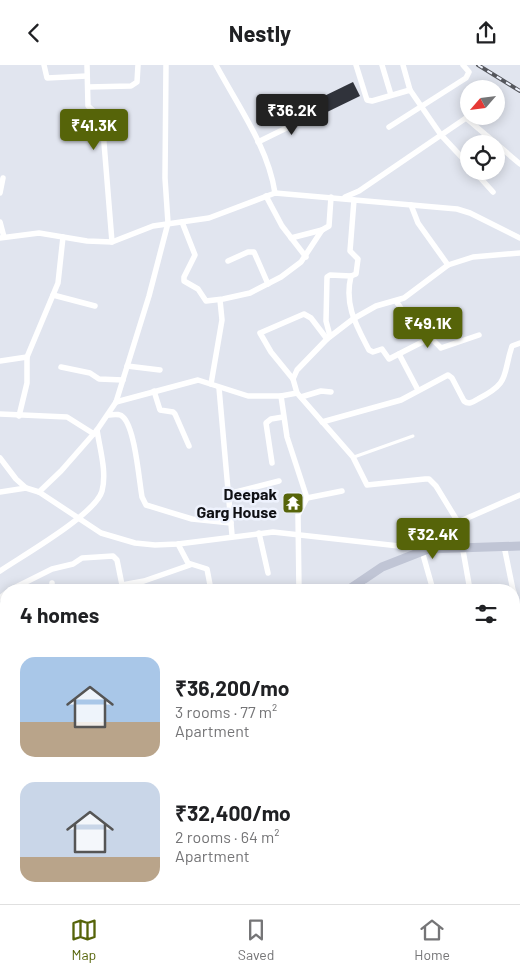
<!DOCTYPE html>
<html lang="en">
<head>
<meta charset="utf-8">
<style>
  :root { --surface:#fff; --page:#f2f2f2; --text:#202124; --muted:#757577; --line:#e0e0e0; --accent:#566409 }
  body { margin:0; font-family:Barlow,sans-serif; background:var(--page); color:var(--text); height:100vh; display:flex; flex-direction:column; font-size:19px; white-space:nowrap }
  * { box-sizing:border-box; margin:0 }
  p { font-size:16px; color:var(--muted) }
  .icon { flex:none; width:28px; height:28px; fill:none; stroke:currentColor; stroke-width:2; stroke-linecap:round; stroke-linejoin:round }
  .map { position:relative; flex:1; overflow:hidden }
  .drawer { position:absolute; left:0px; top:519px; width:520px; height:321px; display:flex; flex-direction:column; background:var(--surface); border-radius:20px 20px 0 0; box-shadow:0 2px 12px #0003 }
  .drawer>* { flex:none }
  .needle { width:32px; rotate:242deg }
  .buttons { position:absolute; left:460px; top:15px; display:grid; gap:10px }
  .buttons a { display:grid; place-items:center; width:45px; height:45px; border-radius:50%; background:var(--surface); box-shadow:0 2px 12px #0003; font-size:25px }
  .price { position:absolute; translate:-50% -42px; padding:0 11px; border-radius:5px; background:var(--accent); color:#fff; font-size:16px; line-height:32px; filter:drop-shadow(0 1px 2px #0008) }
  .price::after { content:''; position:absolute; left:50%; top:30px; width:15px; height:11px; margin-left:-8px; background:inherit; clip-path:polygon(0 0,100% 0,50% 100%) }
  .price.current { background:#222; color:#fff }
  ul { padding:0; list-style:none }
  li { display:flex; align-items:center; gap:15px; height:125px; padding:0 20px }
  li span { display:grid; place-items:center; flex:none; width:140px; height:100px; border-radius:15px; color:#555 }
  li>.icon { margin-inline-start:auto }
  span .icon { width:60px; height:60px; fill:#fffc; stroke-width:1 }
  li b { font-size:21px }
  h2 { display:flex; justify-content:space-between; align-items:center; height:60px; padding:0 20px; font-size:21px }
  header { display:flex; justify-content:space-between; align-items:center; height:65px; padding:0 20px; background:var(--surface); font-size:22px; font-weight:700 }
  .menu { display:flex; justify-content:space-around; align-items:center; height:70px; border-top:1px solid var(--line); background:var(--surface); font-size:14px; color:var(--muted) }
  .menu a { display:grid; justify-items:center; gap:2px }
  .menu .current { color:var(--accent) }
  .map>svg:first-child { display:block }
  .building { fill:#30333b }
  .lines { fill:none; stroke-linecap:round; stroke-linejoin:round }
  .service { stroke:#fff; stroke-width:3 }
  .minor { stroke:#fff; stroke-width:5.5 }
  .tertiary { stroke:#fff; stroke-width:8 }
  .secondary { stroke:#c0c5d5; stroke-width:9 }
  .rail-casing { stroke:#55575d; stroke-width:4 }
  .rail { stroke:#eef2fd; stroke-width:2; stroke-dasharray:5.5; stroke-linecap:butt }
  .labels { text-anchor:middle; stroke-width:5; stroke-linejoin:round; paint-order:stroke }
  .poi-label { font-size:16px; font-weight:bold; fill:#0f1014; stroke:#eef2fd; text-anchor:end }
</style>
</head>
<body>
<header><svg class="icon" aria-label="back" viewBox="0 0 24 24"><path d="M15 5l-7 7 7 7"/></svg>Nestly<svg class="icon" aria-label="share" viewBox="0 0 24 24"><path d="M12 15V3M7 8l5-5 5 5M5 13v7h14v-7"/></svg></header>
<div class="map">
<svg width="520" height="839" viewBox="0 0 520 839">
  <rect width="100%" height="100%" fill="#e1e5ef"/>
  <polygon class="building" points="353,17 360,31 323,49 316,35"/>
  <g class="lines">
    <polyline class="service" points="354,392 413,371"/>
    <g class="minor">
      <polyline points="44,0 47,13 87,11"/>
      <polyline points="87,0 88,41 102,53 112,177"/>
      <path d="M216,0C238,41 268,82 275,128"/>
      <polyline points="356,0 367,35 372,36 410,25 441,70 469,100"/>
      <polyline points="382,0 391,30"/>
      <polyline points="403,0 410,25"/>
      <polyline points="88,22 131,21 137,17 138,0"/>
      <polyline points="466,53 520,99"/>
      <polyline points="389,62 466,13 469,7 463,0"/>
      <polyline points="258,77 317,48"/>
      <polyline points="474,106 493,127"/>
      <polyline points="0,128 3,113"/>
      <polyline points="266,131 282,161 306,192"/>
      <polyline points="345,132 359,126 469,51"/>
      <path d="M354,135L350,186L358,194L356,209L351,211C344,240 356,260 369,285L373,287L382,284L389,294L432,272"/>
      <polyline points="411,140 418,158 448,200"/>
      <polyline points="0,157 4,172"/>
      <polyline points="182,157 195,190 184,212 184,216 198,224 206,236 223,234 250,228 281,212 301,197 322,165 329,161 331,132"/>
      <polyline points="0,173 39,168 87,176 112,177 153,161 209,153 275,128 457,144 470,148 520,173"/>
      <polyline points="291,173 322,165"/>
      <polyline points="228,196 248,187 254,187 268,219"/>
      <polyline points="53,230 95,241"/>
      <path d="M396,236C407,255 426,267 441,283L479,270"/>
      <polyline points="330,271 326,256 327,212 330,210 351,211"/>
      <polyline points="399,289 418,325"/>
      <polyline points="0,296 27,292"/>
      <polyline points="127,301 160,305"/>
      <polyline points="61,302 90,308 99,314 123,315"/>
      <polyline points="293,314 271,287 260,268 304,249 311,253 327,274"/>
      <polyline points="211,319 222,255 220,235"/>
      <polyline points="219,323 232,470"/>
      <polyline points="154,326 160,345 173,347 175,349 189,381"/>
      <polyline points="281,331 287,372 307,433 298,450 299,525"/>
      <polyline points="301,332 321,326 331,327"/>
      <polyline points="116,337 198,315 248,331 281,331 297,328"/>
      <polyline points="0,349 67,352 94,369"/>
      <path d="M108,350C113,350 120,348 123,352C135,363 139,415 142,432L146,440L192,454L231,458"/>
      <polyline points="19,351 27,318 27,292 58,218 63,172"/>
      <path d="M322,357L401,335L448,310L452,313L464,336C469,340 473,337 478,334C511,317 502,311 512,281L520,278"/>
      <polyline points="0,393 16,414 26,423 39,427 101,468 135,478 155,480 178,479 273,467 426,484"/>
      <polyline points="272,398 266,358 271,354 283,352"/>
      <polyline points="0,427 26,423"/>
      <polyline points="39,427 61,406 97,365 116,337 149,231 168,158 165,113 166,0"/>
      <polyline points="228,429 279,416"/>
      <polyline points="307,433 342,426"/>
      <polyline points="259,468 268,508"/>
      <polyline points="178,479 188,498 207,504 211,525"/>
      <polyline points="504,481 513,525"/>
      <polyline points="430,484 433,468 520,430"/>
      <polyline points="422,486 433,525"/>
      <path d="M0,506C22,491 96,449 102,426C107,407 100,385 97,365"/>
      <polyline points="363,514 363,525"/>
      <polyline points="122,520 144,516 190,500"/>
      <polyline points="10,525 52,504 73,499 82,493 113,491 117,495 123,525"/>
      <polyline points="52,525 52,518"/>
      <polyline points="470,525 458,457 436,421 429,414 425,414 367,420 353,392 297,328 293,314 297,305 327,274 353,254 376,241 404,233 448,200 473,192 520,188"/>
      <polyline points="514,527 520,558"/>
      <polyline points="0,533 6,528"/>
      <polyline points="514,565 520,564"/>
      <polyline points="0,603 6,602"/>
      <polyline points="514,615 520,614"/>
      <polyline points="514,653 520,651"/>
      <polyline points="0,679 6,677"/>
      <polyline points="514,697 520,695"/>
      <polyline points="514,740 520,738"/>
      <polyline points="514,769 520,769"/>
      <polyline points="514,804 520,803"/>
      <polyline points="358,834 358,839"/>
      <polyline points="390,834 391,839"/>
      <polyline points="470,839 470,834"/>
    </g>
    <polyline class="tertiary" points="321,834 321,839"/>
    <g class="secondary">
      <polyline points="348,525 382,502 428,484 520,481"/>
      <polyline points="0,654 6,653"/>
    </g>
    <g class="rail-casing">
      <polyline id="rail" points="478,0 520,26"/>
    </g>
    <use href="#rail" class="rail"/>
  </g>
  <defs>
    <g id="temple-square" transform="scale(1.125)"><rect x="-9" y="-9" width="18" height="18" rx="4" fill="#566409" stroke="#eef2fd"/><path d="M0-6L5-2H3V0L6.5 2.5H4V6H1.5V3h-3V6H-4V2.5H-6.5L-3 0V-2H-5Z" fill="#fff"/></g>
  </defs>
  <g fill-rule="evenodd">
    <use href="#temple-square" x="293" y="438"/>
  </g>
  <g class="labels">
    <g class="poi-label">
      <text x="277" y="435">Deepak<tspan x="277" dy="18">Garg House</tspan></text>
    </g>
  </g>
</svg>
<div class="buttons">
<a><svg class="needle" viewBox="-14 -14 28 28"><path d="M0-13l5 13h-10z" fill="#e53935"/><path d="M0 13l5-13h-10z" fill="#757577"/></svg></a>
<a><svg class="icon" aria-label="locate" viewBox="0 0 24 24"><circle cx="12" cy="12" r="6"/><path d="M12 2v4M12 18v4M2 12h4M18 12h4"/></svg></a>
</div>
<b class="price current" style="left:292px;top:71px">₹36.2K</b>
<b class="price" style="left:94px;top:86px">₹41.3K</b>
<b class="price" style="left:428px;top:284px">₹49.1K</b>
<b class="price" style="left:433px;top:495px">₹32.4K</b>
<section class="drawer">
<h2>4 homes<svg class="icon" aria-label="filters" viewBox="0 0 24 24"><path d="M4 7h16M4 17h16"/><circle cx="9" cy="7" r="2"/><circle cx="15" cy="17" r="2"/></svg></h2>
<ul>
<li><span style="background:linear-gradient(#a9c7e8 65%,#b9a48a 0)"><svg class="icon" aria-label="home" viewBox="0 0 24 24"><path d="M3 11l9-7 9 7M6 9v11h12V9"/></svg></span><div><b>₹36,200/mo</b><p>3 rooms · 77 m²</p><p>Apartment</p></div></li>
<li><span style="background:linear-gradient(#c9d6e8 75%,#b9a48a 0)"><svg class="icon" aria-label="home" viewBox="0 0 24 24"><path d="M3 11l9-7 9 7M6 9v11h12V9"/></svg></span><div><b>₹32,400/mo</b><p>2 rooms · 64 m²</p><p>Apartment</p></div></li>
</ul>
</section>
</div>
<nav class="menu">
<a class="current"><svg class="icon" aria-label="map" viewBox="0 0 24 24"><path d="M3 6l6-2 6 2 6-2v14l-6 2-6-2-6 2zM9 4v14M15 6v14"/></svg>Map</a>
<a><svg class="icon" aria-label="saved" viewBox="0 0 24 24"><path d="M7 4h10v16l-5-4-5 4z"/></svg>Saved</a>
<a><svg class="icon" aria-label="home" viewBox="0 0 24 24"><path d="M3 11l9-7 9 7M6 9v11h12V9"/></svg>Home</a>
</nav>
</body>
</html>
